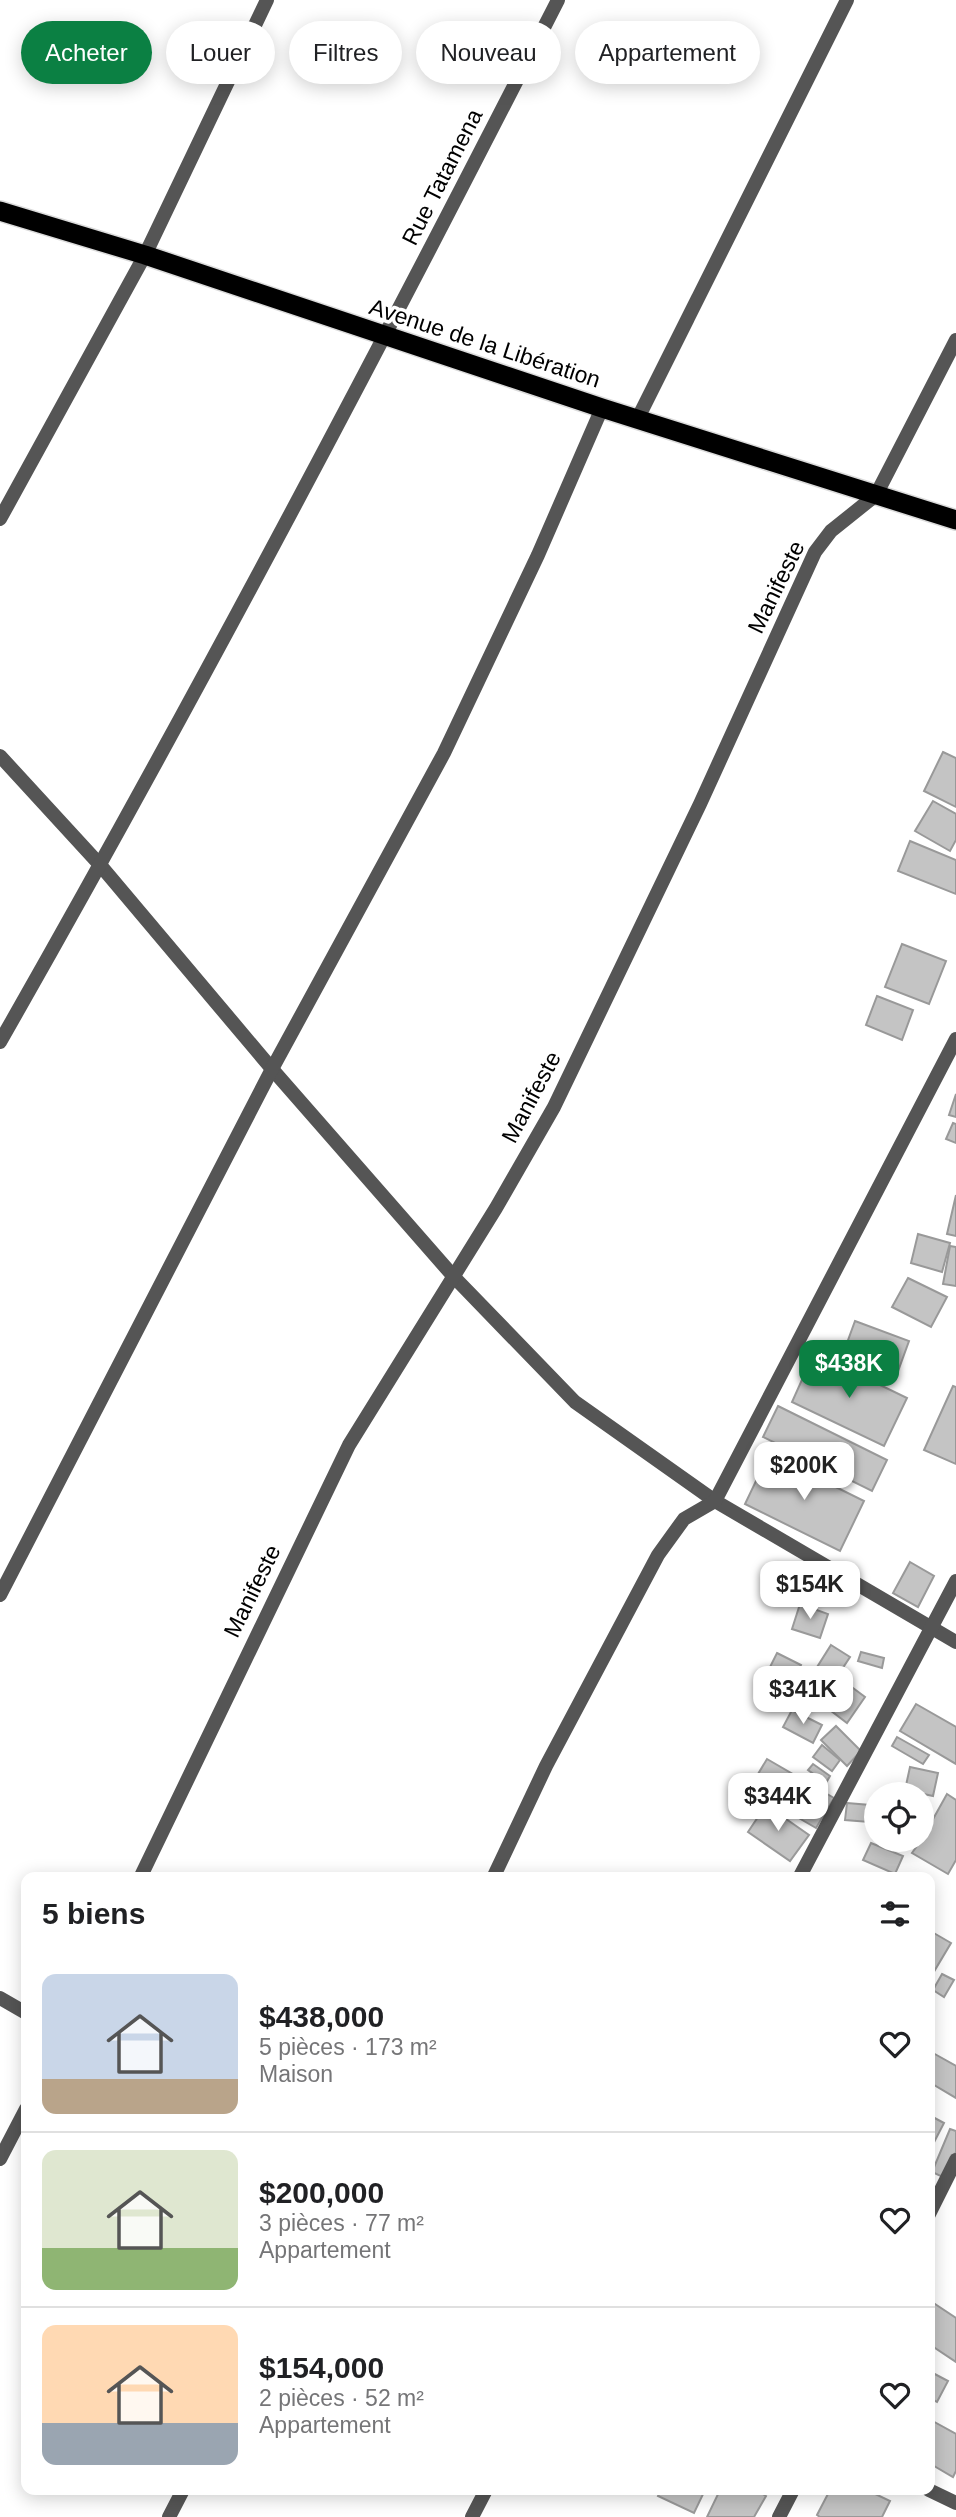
<!DOCTYPE html>
<html lang="fr">
<head>
<meta charset="utf-8">
<style>
  :root { --surface:#fff; --page:#f6f6f6; --text:#202124; --muted:#757577; --line:#e0e0e0; --accent:#0b8043 }
  body { margin:0; font-family:Helvetica,sans-serif; background:var(--page); color:var(--text); height:100vh; display:flex; flex-direction:column; font-size:26px; white-space:nowrap }
  * { box-sizing:border-box; margin:0 }
  p { font-size:23px; color:var(--muted) }
  .icon { flex:none; width:38px; height:38px; fill:none; stroke:currentColor; stroke-width:2; stroke-linecap:round; stroke-linejoin:round }
  .map { position:relative; flex:1; overflow:hidden }
  .drawer { position:absolute; left:21px; top:1872px; width:914px; height:623px; display:flex; flex-direction:column; background:var(--surface); border-radius:14px; box-shadow:0 4px 18px #0003 }
  .drawer>* { flex:none }
  .banner { position:absolute; left:21px; top:21px; width:915px; height:63px; display:flex; gap:14px }
  .fabs { position:absolute; left:864px; top:1782px; display:grid; gap:14px }
  .fabs a { display:grid; place-items:center; width:70px; height:70px; border-radius:50%; background:var(--surface); box-shadow:0 4px 18px #0003; font-size:35px }
  .price { position:absolute; translate:-50% -60px; padding:0 16px; border-radius:14px; background:#fff; color:#222; font-size:23px; line-height:46px; filter:drop-shadow(0 2px 4px #0008) }
  .price::after { content:''; position:absolute; left:50%; top:42px; width:21px; height:16px; margin-left:-10px; background:inherit; clip-path:polygon(0 0,100% 0,50% 100%) }
  .price.on { background:var(--accent); color:#fff }
  ul { padding:0; list-style:none }
  li { display:flex; align-items:center; gap:21px; height:175px; padding:0 21px }
  li+li { border-top:2px solid var(--line) }
  li span { display:grid; place-items:center; flex:none; width:196px; height:140px; border-radius:14px; color:#555 }
  li>.icon { margin-inline-start:auto }
  span .icon { width:84px; height:84px; fill:#fffc; stroke-width:1 }
  li b { font-size:30px }
  h2 { display:flex; justify-content:space-between; align-items:center; height:84px; padding:0 21px; font-size:30px }
  .tag { padding:0 24px; border-radius:32px; background:var(--surface); box-shadow:0 4px 18px #0003; font-size:24px; line-height:63px }
  .tag.on { background:var(--accent); color:#fff }
  .map>svg:first-child { display:block }
  .building { fill:#c4c4c4; stroke:#999; stroke-width:2 }
  .lines { fill:none; stroke-linecap:round; stroke-linejoin:round }
  .trunk-casing { stroke:#dbdbdb; stroke-width:22 }
  .minor { stroke:#555; stroke-width:14 }
  .trunk { stroke:#000; stroke-width:19 }
  .labels { text-anchor:middle; stroke-width:7; stroke-linejoin:round; paint-order:stroke }
  .street-label { font-size:23px; fill:#000; stroke:#fff }
</style>
</head>
<body>
<div class="map">
<svg width="956" height="2517" viewBox="0 0 956 2517">
  <rect width="100%" height="100%" fill="#fff"/>
  <g class="building">
    <polygon points="943,752 956,758 956,807 924,791"/>
    <polygon points="933,801 956,814 956,840 950,851 915,831"/>
    <polygon points="910,841 956,860 956,894 898,871"/>
    <polygon points="902,944 946,961 929,1004 885,987"/>
    <polygon points="877,996 913,1010 902,1040 866,1025"/>
    <polygon points="956,1094 956,1117 949,1115"/>
    <polygon points="953,1123 956,1124 956,1143 946,1139"/>
    <polygon points="956,1195 956,1236 947,1234"/>
    <polygon points="918,1234 950,1243 942,1272 911,1263"/>
    <polygon points="950,1246 956,1247 956,1286 943,1284"/>
    <polygon points="908,1278 947,1297 931,1327 892,1307"/>
    <polygon points="855,1321 909,1341 897,1374 843,1354"/>
    <polygon points="814,1353 907,1398 884,1446 792,1402"/>
    <polygon points="953,1386 956,1387 956,1464 924,1450"/>
    <polygon points="778,1406 887,1460 872,1491 763,1437"/>
    <polygon points="769,1454 864,1501 840,1551 745,1504"/>
    <polygon points="910,1562 934,1576 918,1607 893,1593"/>
    <polygon points="800,1604 828,1614 820,1638 792,1629"/>
    <polygon points="831,1645 850,1657 825,1695 807,1683"/>
    <polygon points="861,1652 884,1658 882,1668 858,1661"/>
    <polygon points="777,1653 801,1665 788,1691 764,1679"/>
    <polygon points="845,1682 865,1697 847,1723 826,1707"/>
    <polygon points="916,1704 956,1727 956,1764 900,1731"/>
    <polygon points="792,1710 822,1725 813,1743 783,1727"/>
    <polygon points="836,1726 861,1751 847,1766 821,1740"/>
    <polygon points="897,1737 929,1755 923,1764 892,1746"/>
    <polygon points="822,1745 840,1760 832,1771 813,1757"/>
    <polygon points="767,1759 834,1798 816,1828 749,1789"/>
    <polygon points="813,1764 830,1776 826,1783 808,1770"/>
    <polygon points="910,1767 938,1773 933,1796 905,1790"/>
    <polygon points="947,1794 956,1800 956,1860 948,1874 912,1853 922,1839"/>
    <polygon points="847,1803 870,1805 869,1822 845,1820"/>
    <polygon points="766,1805 809,1835 790,1861 748,1832"/>
    <polygon points="871,1843 903,1856 895,1874 863,1860"/>
    <polygon points="932,1932 951,1943 929,1980 929,1937"/>
    <polygon points="942,1974 954,1980 944,1997 933,1990"/>
    <polygon points="933,2053 956,2066 956,2098 929,2082 929,2060"/>
    <polygon points="929,2115 944,2123 929,2152"/>
    <polygon points="950,2129 956,2131 956,2152 945,2178 932,2172"/>
    <polygon points="929,2300 956,2318 956,2362 929,2344"/>
    <polygon points="929,2371 948,2381 937,2402 929,2398"/>
    <polygon points="929,2419 956,2434 956,2471 953,2477 929,2463"/>
    <polygon points="661,2490 705,2490 694,2513 658,2496"/>
    <polygon points="720,2490 756,2490 766,2496 754,2517 707,2517"/>
    <polygon points="830,2490 867,2490 890,2501 882,2517 820,2517 817,2515"/>
  </g>
  <g class="lines">
    <g class="trunk-casing">
      <polyline id="trunk" points="0,211 145,255 602,408 956,520"/>
    </g>
    <g class="minor">
      <polyline points="638,418 847,0"/>
      <polyline points="0,519 145,255 267,0"/>
      <polyline points="0,756 101,866 272,1069 454,1277 575,1402 715,1501 956,1642"/>
      <path d="M0,1042C195,700 379,351 558,0"/>
      <polyline points="0,1595 272,1069 444,753 538,555 602,408"/>
      <polyline points="140,1878 349,1445 496,1208 554,1107 700,804 815,552 831,531 876,495 956,340"/>
      <polyline points="493,1878 546,1766 658,1555 684,1519 715,1501 956,1039"/>
      <polyline points="799,1878 956,1581"/>
      <polyline points="0,1998 26,2013"/>
      <polyline points="0,2159 26,2109"/>
      <polyline points="929,2214 956,2160"/>
      <polyline points="929,2490 956,2503"/>
      <polyline points="169,2517 183,2490"/>
      <polyline points="472,2517 486,2490"/>
      <polyline points="779,2517 793,2490"/>
    </g>
    <use href="#trunk" class="trunk"/>
  </g>
  <g class="labels">
    <g class="street-label">
      <text transform="translate(442 177) rotate(-63)" y="8">Rue Tatamena</text>
      <text transform="translate(485 343) rotate(18)" y="8">Avenue de la Libération</text>
      <text transform="translate(776 587) rotate(-64)" y="8">Manifeste</text>
      <text transform="translate(531 1097) rotate(-62)" y="8">Manifeste</text>
      <text transform="translate(252 1591) rotate(-64)" y="8">Manifeste</text>
    </g>
  </g>
</svg>
<div class="fabs">
<a><svg class="icon" aria-label="locate" viewBox="0 0 24 24"><circle cx="12" cy="12" r="6"/><path d="M12 2v4M12 18v4M2 12h4M18 12h4"/></svg></a>
</div>
<b class="price on" style="left:849px;top:1400px">$438K</b>
<b class="price" style="left:804px;top:1502px">$200K</b>
<b class="price" style="left:810px;top:1621px">$154K</b>
<b class="price" style="left:803px;top:1726px">$341K</b>
<b class="price" style="left:778px;top:1833px">$344K</b>
<div class="banner">
<a class="tag on">Acheter</a>
<a class="tag">Louer</a>
<a class="tag">Filtres</a>
<a class="tag">Nouveau</a>
<a class="tag">Appartement</a>
</div>
<section class="drawer">
<h2>5 biens<svg class="icon" aria-label="filters" viewBox="0 0 24 24"><path d="M4 7h16M4 17h16"/><circle cx="9" cy="7" r="2"/><circle cx="15" cy="17" r="2"/></svg></h2>
<ul>
<li><span style="background:linear-gradient(#c9d6e8 75%,#b9a48a 0)"><svg class="icon" aria-label="home" viewBox="0 0 24 24"><path d="M3 11l9-7 9 7M6 9v11h12V9"/></svg></span><div><b>$438,000</b><p>5 pièces · 173 m²</p><p>Maison</p></div><svg class="icon" aria-label="heart" viewBox="0 0 24 24"><path d="M12 20l-8-8c-3-5 5-10 8-4 3-6 11-1 8 4z"/></svg></li>
<li><span style="background:linear-gradient(#dfe7d0 70%,#8fb573 0)"><svg class="icon" aria-label="home" viewBox="0 0 24 24"><path d="M3 11l9-7 9 7M6 9v11h12V9"/></svg></span><div><b>$200,000</b><p>3 pièces · 77 m²</p><p>Appartement</p></div><svg class="icon" aria-label="heart" viewBox="0 0 24 24"><path d="M12 20l-8-8c-3-5 5-10 8-4 3-6 11-1 8 4z"/></svg></li>
<li><span style="background:linear-gradient(#ffd9b3 70%,#9aa5b1 0)"><svg class="icon" aria-label="home" viewBox="0 0 24 24"><path d="M3 11l9-7 9 7M6 9v11h12V9"/></svg></span><div><b>$154,000</b><p>2 pièces · 52 m²</p><p>Appartement</p></div><svg class="icon" aria-label="heart" viewBox="0 0 24 24"><path d="M12 20l-8-8c-3-5 5-10 8-4 3-6 11-1 8 4z"/></svg></li>
</ul>
</section>
</div>
</body>
</html>
